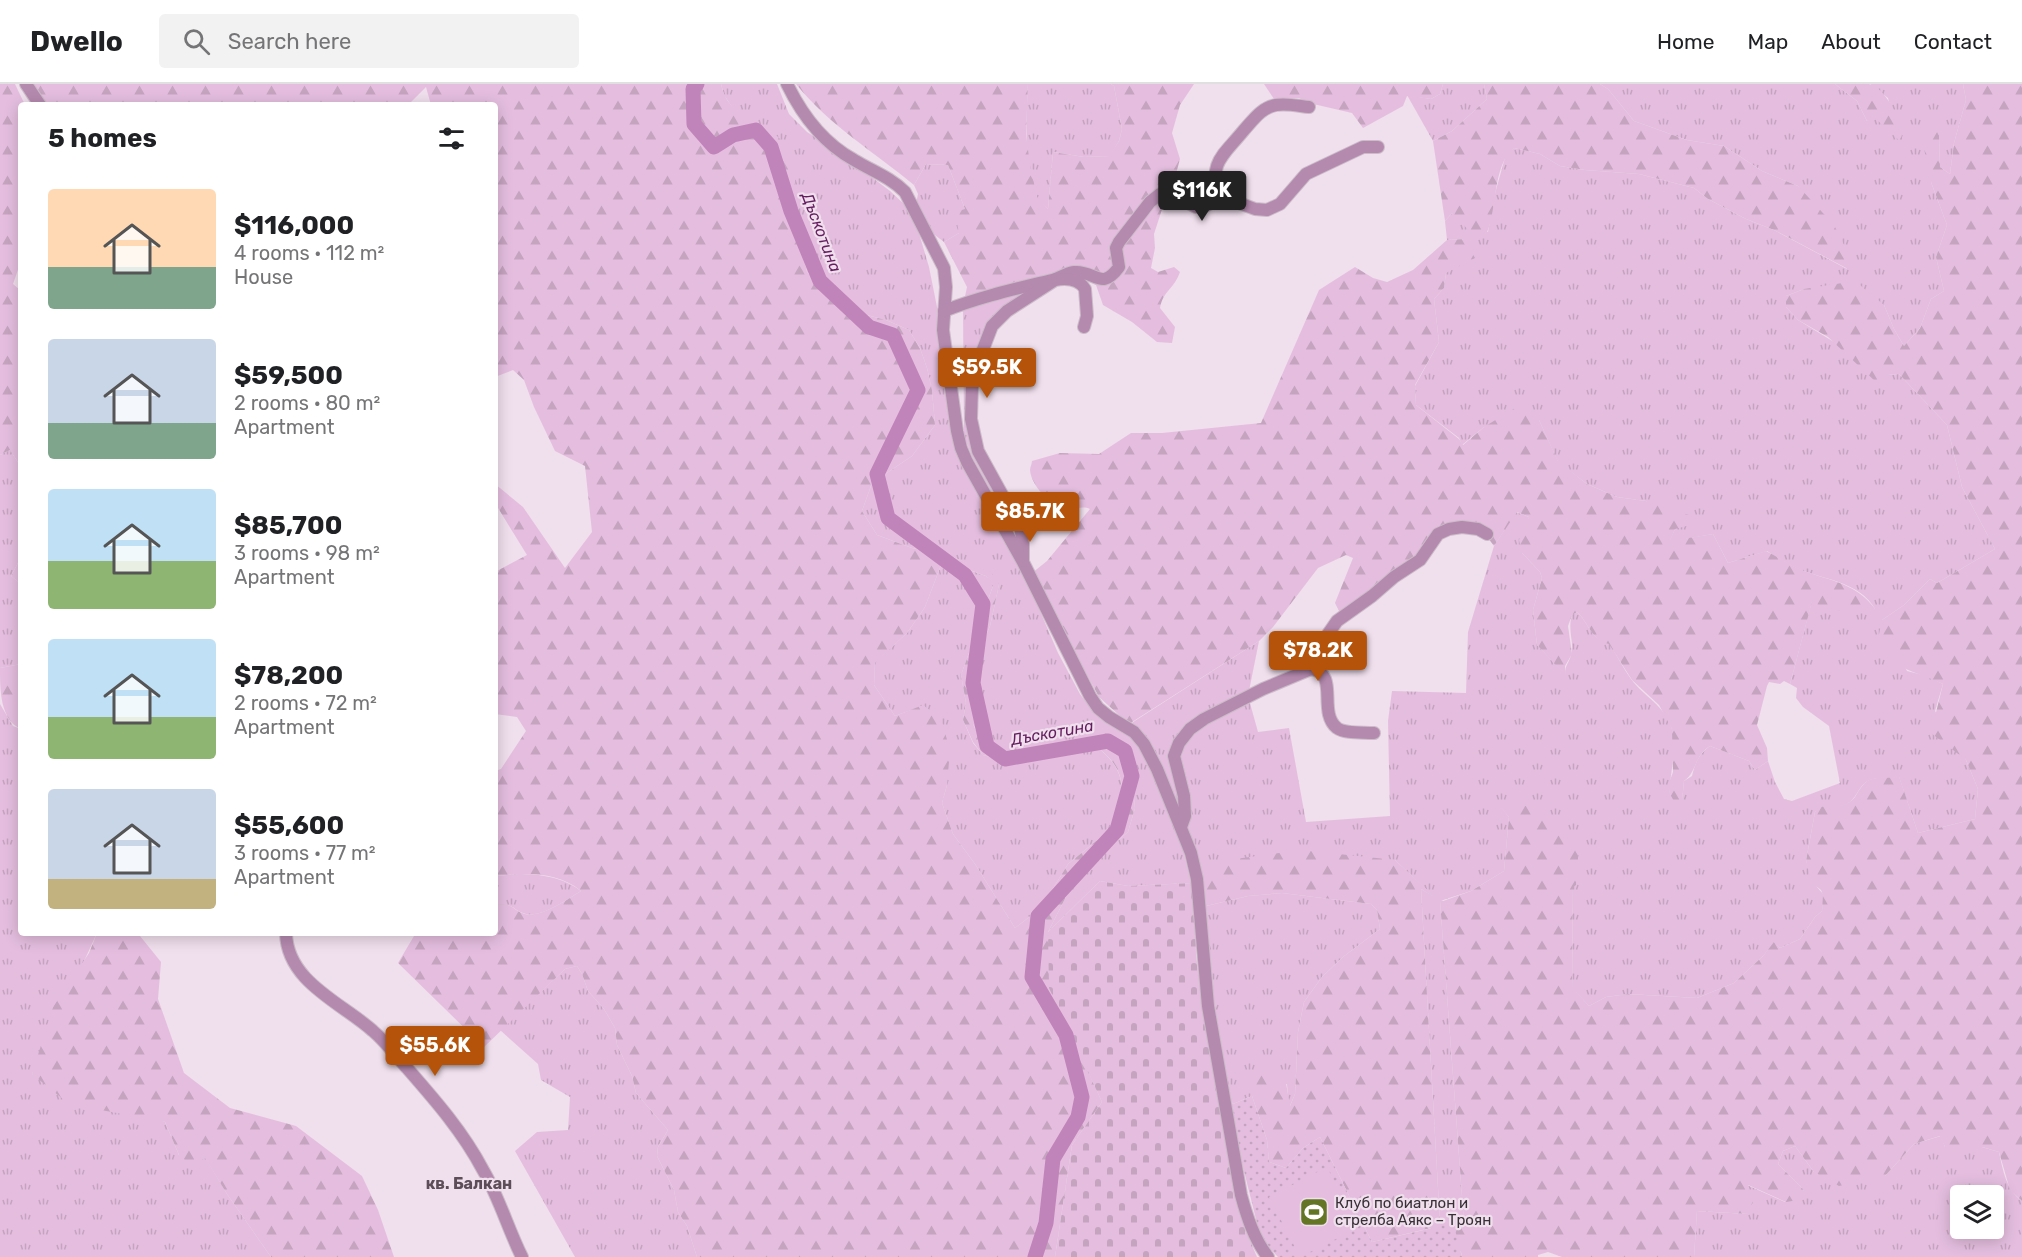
<!DOCTYPE html>
<html lang="en">
<head>
<meta charset="utf-8">
<style>
  :root { --surface:#fff; --page:#f2f2f2; --text:#202124; --muted:#757577; --line:#e0e0e0; --accent:#b45309 }
  body { margin:0; font-family:Rubik,sans-serif; background:var(--page); color:var(--text); height:100vh; display:flex; flex-direction:column; font-size:22px; white-space:nowrap }
  * { box-sizing:border-box; margin:0 }
  p { font-size:20px; color:var(--muted) }
  .icon { flex:none; width:33px; height:33px; fill:none; stroke:currentColor; stroke-width:2; stroke-linecap:round; stroke-linejoin:round }
  .map { position:relative; flex:1; overflow:hidden }
  .panel { position:absolute; left:18px; top:18px; width:480px; height:834px; display:flex; flex-direction:column; background:var(--surface); border-radius:6px; box-shadow:0 3px 15px #0003 }
  .panel>* { flex:none }
  .tools { position:absolute; left:1950px; top:1101px; display:grid; gap:12px }
  .tools a { display:grid; place-items:center; width:54px; height:54px; border-radius:6px; background:var(--surface); box-shadow:0 3px 15px #0003; font-size:30px }
  .price { position:absolute; translate:-50% -51px; padding:0 14px; border-radius:6px; background:var(--accent); color:#fff; font-size:20px; line-height:39px; filter:drop-shadow(0 2px 3px #0008) }
  .price::after { content:''; position:absolute; left:50%; top:36px; width:18px; height:14px; margin-left:-9px; background:inherit; clip-path:polygon(0 0,100% 0,50% 100%) }
  .price.current { background:#222; color:#fff }
  ul { padding:0; list-style:none }
  li { display:flex; align-items:center; gap:18px; height:150px; padding:0 30px }
  li span { display:grid; place-items:center; flex:none; width:168px; height:120px; border-radius:6px; color:#555 }
  li>.icon { margin-inline-start:auto }
  span .icon { width:72px; height:72px; fill:#fffc; stroke-width:1 }
  li b { font-size:26px }
  h2 { display:flex; justify-content:space-between; align-items:center; height:72px; padding:0 30px; font-size:26px }
  header { display:flex; align-items:center; gap:36px; box-sizing:border-box; height:84px; padding:0 30px; background:var(--surface); border-bottom:2px solid var(--line) }
  header strong { font-size:28px }
  nav { display:flex; gap:33px; margin-inline-start:auto; font-size:21px }
  .search { width:420px; height:54px; background:var(--page); display:flex; align-items:center; gap:15px; box-sizing:border-box; padding:0 21px; border-radius:6px; color:var(--muted); font-size:22px }
  .map>svg:first-child { display:block }
  .grass { fill:url(#grass-tufts); fill-rule:evenodd }
  .forest { fill:url(#forest-firs); fill-rule:evenodd }
  .cemetery { fill:url(#cemetery-stones) }
  .park { fill:url(#park-dots) }
  .pitch { fill:#e5bedf }
  .lines { fill:none; stroke-linecap:round; stroke-linejoin:round }
  .river { stroke:#c184ba; stroke-width:15 }
  .minor-casing { stroke:#cbbcc8; stroke-width:14 }
  .minor { stroke:#b58aaf; stroke-width:12 }
  .labels { text-anchor:middle; stroke-width:4.5; stroke-linejoin:round; paint-order:stroke }
  .poi-label { font-size:15px; fill:#373036; stroke:#f0dfed; text-anchor:start }
  .water-label { font-size:16px; font-style:italic; fill:#651d60; stroke:#f0dfed }
  .neighbourhood-label { font-size:16px; font-weight:bold; fill:#5c4d59; stroke:#f0dfed }
</style>
</head>
<body>
<header>
<strong>Dwello</strong>
<div class="search"><svg class="icon" aria-label="search" viewBox="0 0 24 24"><circle cx="10" cy="10" r="6"/><path d="M15 15l6 6"/></svg>Search here</div>
<nav><a>Home</a><a>Map</a><a>About</a><a>Contact</a></nav>
</header>
<div class="map">
<svg width="2022" height="1173" viewBox="0 0 2022 1173">
  <defs>
    <pattern id="grass-tufts" width="24" height="20" patternUnits="userSpaceOnUse" patternTransform="scale(1.5)"><rect width="24" height="20" fill="#e5bedf"/><path d="M3 7l-1-3M5 7V3M7 7l1-3M15 17l-1-3M17 17v-4M19 17l1-3" fill="none" stroke="#c5a4c0"/></pattern>
    <pattern id="forest-firs" width="22" height="20" patternUnits="userSpaceOnUse" patternTransform="scale(1.5)"><rect width="22" height="20" fill="#e5bedf"/><path d="M5 1l3.5 6h-7zM16 11l3.5 6h-7z" fill="#c5a4c0"/></pattern>
    <pattern id="cemetery-stones" width="16" height="16" patternUnits="userSpaceOnUse" patternTransform="scale(1.5)"><rect width="16" height="16" fill="#e5bedf"/><path d="M2 7V4a2 2 0 0 1 4 0v3zM10 15v-3a2 2 0 0 1 4 0v3z" fill="#c5a4c0"/></pattern>
    <pattern id="park-dots" width="8" height="8" patternUnits="userSpaceOnUse" patternTransform="scale(1.5)"><rect width="8" height="8" fill="#e5bedf"/><path d="M2 2h.1M6 6h.1" fill="none" stroke="#c5a4c0" stroke-width="1.8" stroke-linecap="round"/></pattern>
  </defs>
  <rect width="100%" height="100%" fill="#f0dfed"/>
  <g class="grass">
    <polygon points="721,0 777,0 789,30 807,48 841,70 890,107 904,120 918,146 929,183 937,223 951,346 960,373 1018,476 1058,569 1080,610 1094,629 1140,659 1177,740 1191,799 1128,802 1100,797 1048,848 1069,807 1098,773 1128,748 1135,724 1130,675 1120,664 1089,656 1045,663 1015,671 998,670 982,657 973,640 973,588 978,568 990,542 999,501 971,481 953,473 912,464 877,451 862,427 872,399 912,372 935,341 932,306 927,284 920,264 909,246 886,236 863,230 850,224 835,214 807,188 798,145 789,134 794,120 770,48 734,26 724,11"/>
    <path d="M1028,0H1111L1114,2L1122,45L1119,57L1110,72L1084,73L1053,68L1048,125C1044,121 1038,117 1036,111C1024,77 1026,36 1028,0Z"/>
    <polygon points="1443,0 1484,0 1487,15 1452,47 1433,57 1407,11 1431,15 1440,10"/>
    <path d="M1600,0H1835L1857,17L1867,37L1890,22L1888,14L1870,0H1963L1966,16L1954,59L1950,90L1940,83L1939,52L1931,98L1947,141L1936,173L1944,207L1931,215L1920,244L1904,262L1894,245L1884,221L1804,205L1786,212V223L1798,236L1888,291L1899,290L1947,341L1962,403L1995,465L1937,499L1930,495L1904,521L1882,536L1907,587L1927,592L1943,600L1935,627L1966,676L1978,705L1975,735L1918,749L1899,693C1889,696 1874,692 1866,698C1858,704 1856,715 1847,720C1836,725 1829,720 1815,728L1806,777L1817,803L1824,811L1822,827L1815,833L1800,855L1780,864L1774,859L1763,872L1734,899L1697,914L1628,910L1606,913L1589,922L1572,904L1573,803L1553,746L1500,722L1509,733L1504,787L1471,807L1440,817L1464,1139H1440L1421,805L1433,812L1395,776L1201,789L1130,640L1259,557L1248,612L1258,648L1289,644L1306,738L1390,732L1388,637L1392,607L1466,609L1468,548L1494,462L1516,428L1529,433L1522,469L1540,488L1542,494L1533,526L1537,561L1565,590C1565,581 1569,579 1571,571C1575,559 1567,547 1572,531L1577,528C1589,539 1590,555 1609,559C1617,571 1623,584 1631,595C1644,613 1665,621 1672,645C1678,666 1669,689 1670,710L1682,717L1684,697L1692,692C1695,679 1699,670 1710,662L1749,677L1755,686L1768,677L1775,698L1784,715L1792,717L1840,699L1829,642L1803,623L1796,614L1797,604L1790,600L1812,517L1853,525H1875C1859,497 1823,496 1796,484C1786,479 1776,473 1767,467L1728,479L1713,450L1669,458L1675,445L1646,417L1617,413L1587,400L1558,378L1539,336L1484,343L1462,361L1459,354L1416,321L1415,302L1439,258L1434,215L1444,204L1446,189L1464,155L1447,156L1445,137L1452,129L1488,148L1494,113L1506,70L1514,64L1540,70L1560,82L1585,86L1639,90L1694,104L1708,115L1746,135L1774,146L1847,185L1798,102L1762,87L1724,62L1687,56L1634,37L1608,5Z"/>
    <polygon points="926,80 948,81 965,125 959,149 944,158 931,148 916,120 918,110 914,101"/>
    <polygon points="1044,193 999,229 970,333 1014,438 1018,457 973,375 964,352 963,222"/>
    <polygon points="10,366 21,383 21,476 19,477 11,492 21,500 21,580 0,584 0,371"/>
    <path d="M941,481H955L986,492L993,497V502L961,591L966,619L963,636L973,659L983,671L1004,677L1025,679L1070,666L1097,663C1129,688 1125,711 1115,747L1096,757L1068,780L1041,824L1015,844L975,780L953,750L942,719L947,701L922,622L895,632L874,601L875,578L907,549L925,523Z"/>
    <polygon points="0,620 13,642 21,645 21,849 97,849 32,990 165,1038 179,1071 205,1073 227,1110 271,1173 0,1173"/>
    <path d="M518,790C540,790 563,793 581,807C568,815 541,834 526,830C510,825 516,819 495,821V792Z"/>
    <polygon points="1282,809 1371,820 1377,826 1380,845 1343,873 1322,893 1304,918 1298,948 1295,1010 1289,1024 1287,1000 1252,1001 1252,1012 1233,1020 1224,1007 1202,823 1248,812"/>
    <polygon points="577,882 582,890 588,907 604,925 615,944 617,961 632,992 636,1009 668,1046 658,1063 657,1072 674,1106 678,1128 687,1142 697,1173 575,1173 515,1067 537,1048 568,1046 570,1013 541,996 538,980 500,946 565,885"/>
    <path d="M1941,1052L1945,1063H1982L1999,1068C2003,1087 2006,1105 2022,1117V1173H1694L1697,1127L1748,1130L1747,1101L1785,1118L1804,1106L1778,1080L1783,1067L1795,1062L1814,1088L1885,1092L1914,1060ZM1960,1112H1994V1144H1960Z"/>
  </g>
  <g class="forest">
    <polygon points="0,0 15,0 25,21 21,21 21,177 13,200 21,207 21,383 10,366 0,371"/>
    <path d="M30,0H721C729,36 759,32 780,55C799,76 798,109 789,134L798,145L807,188L835,214L850,224L863,230L886,236L909,246L920,264L927,284L932,306L935,341L912,372L872,399L862,427L877,451L912,464L953,473L992,489L999,501L990,542L978,568L973,588V640L981,657L998,670L1015,671L1045,663L1089,656H1115L1130,675L1135,724L1128,748L1098,773L1069,807L1048,848L1085,980L1102,1018L1072,1061L1055,1173H697L687,1142L678,1128L674,1106L657,1072L658,1063L668,1046L636,1009L632,992L617,961L615,944L604,925L588,907L582,890L577,882L565,885L484,963L398,879L414,852L408,849H495V821C516,819 510,825 525,830C541,834 568,815 581,807C557,787 524,789 495,792V687L501,685L526,647L517,633L495,630V488L527,471L495,419V400L523,423L565,484L592,448L585,382L555,367L534,323L524,296L513,286L495,293V21H431L426,3L408,21H44ZM941,481H956L986,492L993,498V502L961,591L966,619L963,636L973,658L983,671L1004,677L1025,679L1070,666L1097,663C1129,687 1125,711 1115,747L1096,757L1068,780L1041,824L1015,844L975,780L953,750L942,719L947,701L950,666L941,635L923,621L895,632L874,601L875,579L907,549L925,523Z"/>
    <path d="M796,0H1028L1026,50L1030,81L1037,113L1048,125L1053,68L1084,73L1109,72L1119,57L1122,45L1114,2L1111,0H1194L1180,21L1172,49L1180,75L1173,101L1166,113L1154,150L1155,164L1151,184L1158,188L1174,183L1180,188C1174,205 1163,207 1160,224L1175,243L1172,259L1157,258L1132,238L1103,221L1096,201L1074,189L963,222L967,203L944,158L959,149L955,128L965,125L948,81L926,80L914,101C873,67 830,42 796,0Z"/>
    <polygon points="1264,0 1443,0 1440,10 1431,15 1407,12 1403,22 1363,44 1352,29 1309,19 1299,14 1274,15"/>
    <path d="M1484,0H1600L1608,5L1634,37L1687,56L1724,62L1762,87L1798,102L1834,141L1850,173L1848,185L1774,146L1746,135L1708,115L1694,104L1639,90L1585,86L1560,82L1540,70L1514,64C1493,81 1497,122 1488,146C1486,150 1482,153 1478,156L1452,129L1445,137L1433,57L1452,47L1487,15Z"/>
    <path d="M1835,0C1845,0 1859,0 1869,0C1888,5 1904,42 1902,59L1876,35L1867,37L1857,17Z"/>
    <path d="M1963,0H2022V1117L2010,1106L1999,1068L1982,1063H1945L1940,1052L1914,1060L1885,1092L1839,1102L1814,1088L1795,1062L1783,1067L1778,1080L1804,1106L1798,1116L1786,1118L1748,1101L1753,1118L1748,1130L1697,1127L1694,1173H1562L1548,1168L1538,1171V1173H1462L1461,1168L1431,1144L1372,1158L1320,1053L1303,1064L1286,1084L1269,1078L1267,1056L1252,1012V1001L1262,988L1284,987L1290,1022L1295,1010L1298,948L1304,918L1322,893L1343,873L1380,845L1377,826L1371,820L1282,809L1248,812L1202,823L1201,789L1213,778L1301,766L1395,776L1435,813L1443,817L1471,807L1504,787L1509,733L1499,722H1541L1553,746H1580L1576,801L1573,803L1572,903L1589,922L1606,913L1628,910L1697,914L1734,899L1763,872L1774,858L1780,864L1800,855L1815,833L1822,827L1823,811L1821,806L1812,799L1806,777L1815,728L1820,723C1833,721 1845,725 1855,713C1858,708 1862,701 1866,698C1874,691 1889,696 1899,692L1918,749L1975,735L1978,705L1966,676L1931,649L1943,600C1912,585 1896,589 1878,555L1882,536L1904,521L1930,495L1937,499L1995,465L1962,403L1947,341L1899,290L1888,291L1876,298L1828,253L1798,236L1786,223V212L1804,205L1855,197L1884,221L1894,245L1904,262L1920,244L1931,215L1944,207L1936,173L1947,141L1931,98L1921,50L1933,40L1939,52L1940,83L1950,90L1954,59L1966,16ZM1421,805L1440,817L1464,1139H1440Z"/>
    <path d="M1464,155L1475,174L1446,189L1444,204L1434,215L1439,258L1415,301L1416,321L1459,355L1463,361L1484,343L1515,324L1539,336L1558,377L1587,400L1617,413L1646,417L1689,431L1690,441L1675,445L1670,457L1713,450L1728,479L1766,467C1776,472 1785,478 1795,483C1825,497 1854,496 1876,526L1832,527L1812,518L1790,600L1784,597L1780,600L1769,598L1767,602L1757,641L1767,664L1768,677L1755,686L1749,677L1710,662C1694,672 1697,688 1684,697L1682,717L1675,719L1670,710L1669,699L1673,688L1672,645L1659,621L1632,596L1609,560C1590,555 1589,539 1577,528L1572,531L1568,542L1572,570L1565,582V591L1537,561L1533,526L1542,494L1540,488L1522,469L1519,456L1529,433L1517,428L1494,462L1488,454L1463,443L1449,445L1423,469L1341,531L1335,519L1353,474L1346,471L1318,484L1273,543L1259,557L1129,640L1099,613L1032,489L1047,477L1090,425C1082,421 1076,426 1067,425C1052,425 1031,401 1030,386C1030,383 1032,380 1032,377L1060,369L1099,370L1131,349H1162L1261,339L1319,206L1355,183L1373,194L1387,198L1413,186L1447,156Z"/>
    <polygon points="21,476 21,500 11,492 19,477"/>
    <path d="M21,580V645C0,636 0,606 0,584Z"/>
    <polygon points="97,849 139,849 140,852 161,878 158,915 184,989 230,1024 296,1042 362,1092 378,1126 394,1173 271,1173 227,1110 205,1074 192,1082 179,1071 165,1038 69,1020 32,990 53,923 89,869"/>
  </g>
  <polygon class="cemetery" points="1100,797 1128,802 1191,799 1195,814 1196,871 1210,967 1245,1145 1257,1173 1055,1173 1072,1061 1102,1018 1049,904 1048,848"/>
  <polygon class="park" points="1224,1007 1233,1020 1252,1012 1267,1056 1269,1078 1286,1084 1303,1064 1320,1053 1372,1158 1445,1141 1455,1146 1462,1173 1278,1173 1261,1155"/>
  <polygon class="pitch" points="1327,1083 1358,1144 1300,1173 1269,1113"/>
  <g class="lines">
    <polyline class="river" points="697,0 693,5 694,40 714,63 733,51 756,46 771,63 791,127 820,197 869,243 893,251 918,306 877,390 888,434 965,491 983,520 973,599 987,662 1005,675 1108,657 1125,667 1132,692 1117,746 1038,832 1032,893 1066,951 1082,1013 1078,1033 1053,1075 1046,1139 1035,1173"/>
    <g class="minor-casing">
      <g id="minor">
        <polyline points="26,0 40,21"/>
        <path d="M787,0C802,31 823,59 854,76C872,87 890,93 905,108L944,184L946,203L943,246L957,347L961,364L967,378L1023,478L1090,612L1098,624L1109,633L1134,648L1144,660L1157,685L1191,769L1197,795L1208,922L1241,1111C1247,1133 1254,1155 1268,1173"/>
        <path d="M1218,116C1209,77 1222,73 1244,46C1254,35 1261,24 1276,21C1286,19 1299,22 1309,23"/>
        <path d="M944,227C979,213 1015,205 1052,196C1060,194 1066,189 1074,188C1095,186 1101,208 1119,183L1116,164L1119,158L1150,118L1160,110L1169,109L1196,123L1205,122L1222,114L1231,116L1255,125L1267,126L1280,120L1306,90L1363,63H1378"/>
        <path d="M1023,477V459L1020,443L978,367L971,335L972,303L982,268L992,242L1007,227L1055,196C1066,194 1079,195 1085,205L1087,232L1084,243"/>
        <path d="M1311,585C1340,589 1317,628 1337,644C1345,650 1363,648 1374,649"/>
        <polyline points="1181,743 1185,732 1184,712 1174,672 1179,659 1190,645 1204,635 1263,605 1311,585 1321,574 1328,550 1337,537 1372,512 1394,493 1420,476 1438,450 1449,445 1462,443 1478,445 1487,450"/>
        <path d="M286,849C287,898 342,919 373,947C386,958 396,972 407,984C435,1016 463,1048 483,1086C499,1113 508,1145 522,1173"/>
      </g>
    </g>
    <use href="#minor" class="minor"/>
  </g>
  <defs>
    <g id="stadium-square" transform="scale(1.5)"><rect x="-9" y="-9" width="18" height="18" rx="4" fill="#647625" stroke="#f0dfed"/><path d="M0-5a6.5 5 0 1 0 0 10a6.5 5 0 1 0 0-10ZM-3.5-1.8h7v3.6h-7Z" fill="#fff"/></g>
  </defs>
  <g fill-rule="evenodd">
    <use href="#stadium-square" x="1314" y="1128"/>
  </g>
  <g class="labels">
    <g class="poi-label">
      <text x="1335" y="1124">Клуб по биатлон и<tspan x="1335" dy="17">стрелба Аякс – Троян</tspan></text>
    </g>
    <g class="water-label">
      <text transform="translate(822 148) rotate(69)" y="6">Дъскотина</text>
      <text transform="translate(1052 648) rotate(-10)" y="6">Дъскотина</text>
    </g>
    <g class="neighbourhood-label">
      <text x="469" y="1105">кв. Балкан</text>
    </g>
  </g>
</svg>
<div class="tools">
<a><svg class="icon" aria-label="layers" viewBox="0 0 24 24"><path d="M12 4l9 5-9 5-9-5zM3 14l9 5 9-5"/></svg></a>
</div>
<b class="price current" style="left:1202px;top:138px">$116K</b>
<b class="price" style="left:987px;top:315px">$59.5K</b>
<b class="price" style="left:1030px;top:459px">$85.7K</b>
<b class="price" style="left:1318px;top:598px">$78.2K</b>
<b class="price" style="left:435px;top:993px">$55.6K</b>
<section class="panel">
<h2>5 homes<svg class="icon" aria-label="filters" viewBox="0 0 24 24"><path d="M4 7h16M4 17h16"/><circle cx="9" cy="7" r="2"/><circle cx="15" cy="17" r="2"/></svg></h2>
<ul>
<li><span style="background:linear-gradient(#ffd9b3 65%,#7fa58c 0)"><svg class="icon" aria-label="home" viewBox="0 0 24 24"><path d="M3 11l9-7 9 7M6 9v11h12V9"/></svg></span><div><b>$116,000</b><p>4 rooms · 112 m²</p><p>House</p></div></li>
<li><span style="background:linear-gradient(#c9d6e8 70%,#7fa58c 0)"><svg class="icon" aria-label="home" viewBox="0 0 24 24"><path d="M3 11l9-7 9 7M6 9v11h12V9"/></svg></span><div><b>$59,500</b><p>2 rooms · 80 m²</p><p>Apartment</p></div></li>
<li><span style="background:linear-gradient(#bfe0f5 60%,#8fb573 0)"><svg class="icon" aria-label="home" viewBox="0 0 24 24"><path d="M3 11l9-7 9 7M6 9v11h12V9"/></svg></span><div><b>$85,700</b><p>3 rooms · 98 m²</p><p>Apartment</p></div></li>
<li><span style="background:linear-gradient(#bfe0f5 65%,#8fb573 0)"><svg class="icon" aria-label="home" viewBox="0 0 24 24"><path d="M3 11l9-7 9 7M6 9v11h12V9"/></svg></span><div><b>$78,200</b><p>2 rooms · 72 m²</p><p>Apartment</p></div></li>
<li><span style="background:linear-gradient(#c9d6e8 75%,#c2b280 0)"><svg class="icon" aria-label="home" viewBox="0 0 24 24"><path d="M3 11l9-7 9 7M6 9v11h12V9"/></svg></span><div><b>$55,600</b><p>3 rooms · 77 m²</p><p>Apartment</p></div></li>
</ul>
</section>
</div>
</body>
</html>
